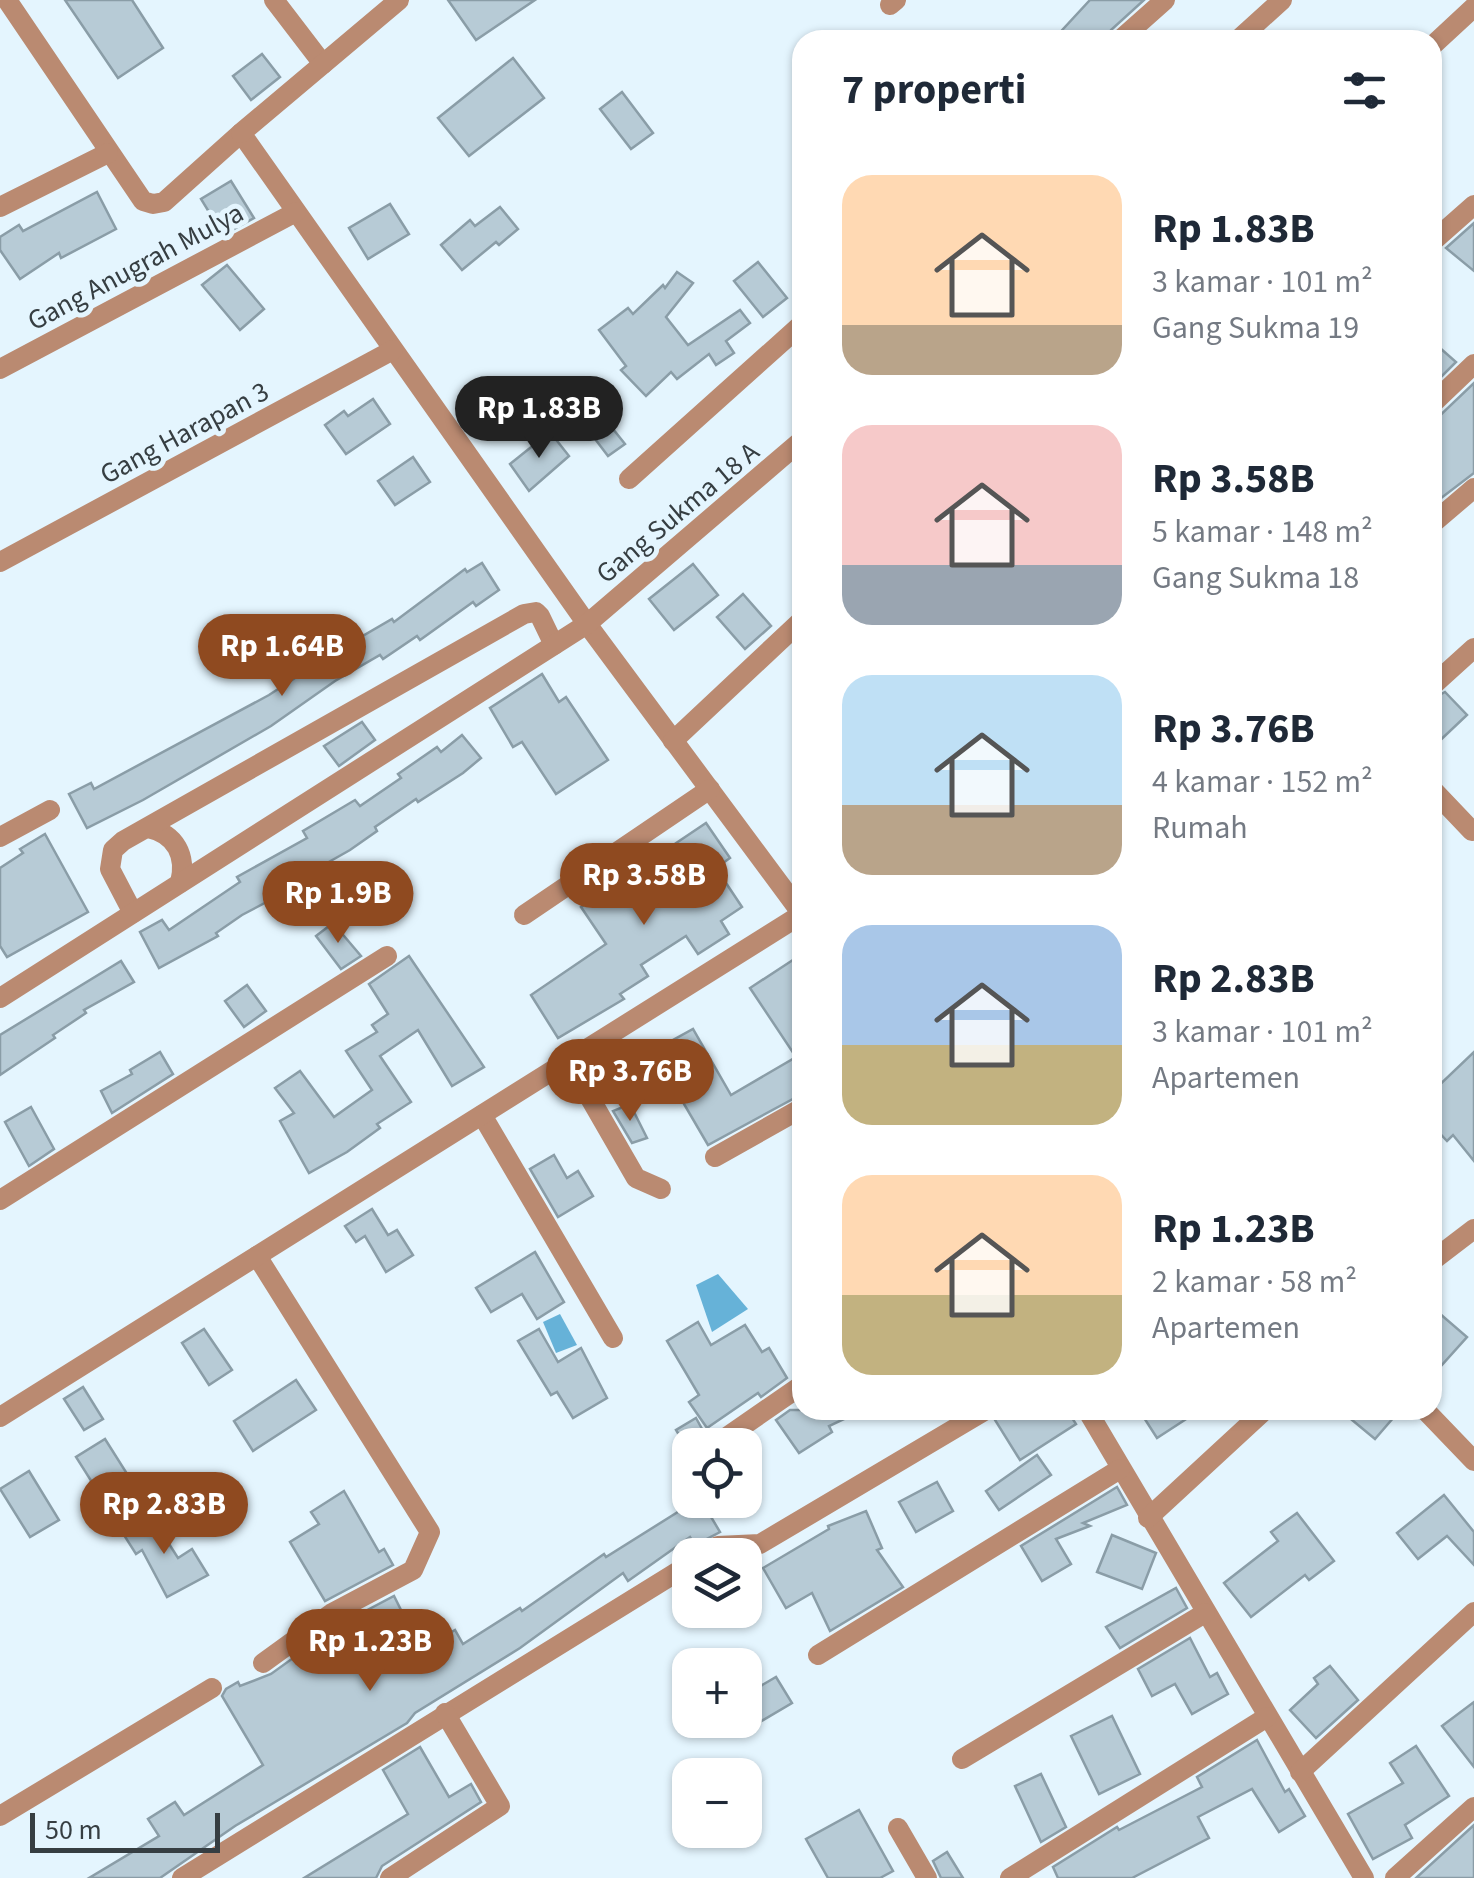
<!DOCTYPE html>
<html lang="id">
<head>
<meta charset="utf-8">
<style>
  :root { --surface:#fff; --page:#f2f2f3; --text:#1f2937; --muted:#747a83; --accent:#8f4a20 }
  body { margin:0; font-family:"Source Sans 3",sans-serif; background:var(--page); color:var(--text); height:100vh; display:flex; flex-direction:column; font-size:38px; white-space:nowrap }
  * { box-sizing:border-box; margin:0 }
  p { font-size:32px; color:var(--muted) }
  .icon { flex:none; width:55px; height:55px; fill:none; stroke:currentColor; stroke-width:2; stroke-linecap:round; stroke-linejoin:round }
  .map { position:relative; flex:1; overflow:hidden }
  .drawer { position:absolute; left:792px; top:30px; width:650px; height:1390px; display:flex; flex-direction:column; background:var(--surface); border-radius:30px; box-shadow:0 2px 8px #0004 }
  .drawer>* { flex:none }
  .controls { position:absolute; left:672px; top:1428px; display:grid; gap:20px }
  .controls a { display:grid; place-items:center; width:90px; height:90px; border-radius:20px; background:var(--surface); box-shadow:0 2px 8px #0004; font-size:50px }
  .scale { position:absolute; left:30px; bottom:25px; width:190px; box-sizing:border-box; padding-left:10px; border:5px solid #363e42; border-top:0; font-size:28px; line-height:35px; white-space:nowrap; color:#363e42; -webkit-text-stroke:8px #e4f5fe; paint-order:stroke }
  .price { position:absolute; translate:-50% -85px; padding:0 22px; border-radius:35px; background:var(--accent); color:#fff; font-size:32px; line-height:65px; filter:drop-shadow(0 2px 5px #0008) }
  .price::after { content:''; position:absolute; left:50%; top:60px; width:30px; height:22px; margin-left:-15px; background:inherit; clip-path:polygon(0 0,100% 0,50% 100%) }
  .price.on { background:#222; color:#fff }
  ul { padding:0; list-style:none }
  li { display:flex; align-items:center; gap:30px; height:250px; padding:0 50px }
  li span { display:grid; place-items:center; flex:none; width:280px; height:200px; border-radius:30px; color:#555 }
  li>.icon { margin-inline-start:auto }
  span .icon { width:120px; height:120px; fill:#fffc; stroke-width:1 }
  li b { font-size:42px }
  h2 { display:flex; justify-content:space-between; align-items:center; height:120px; padding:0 50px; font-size:42px }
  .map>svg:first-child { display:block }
  .water { fill:#66b2d8 }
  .building { fill:#b7cbd6; stroke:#8a9da7; stroke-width:2.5 }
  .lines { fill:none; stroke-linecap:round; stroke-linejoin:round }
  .minor { stroke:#ba8a71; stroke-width:20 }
  .labels { text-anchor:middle; stroke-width:10; stroke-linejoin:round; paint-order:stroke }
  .street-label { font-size:28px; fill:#363e42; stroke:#e4f5fe }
</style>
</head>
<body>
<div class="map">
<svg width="1474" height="1878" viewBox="0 0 1474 1878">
  <rect width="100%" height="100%" fill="#e4f5fe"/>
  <g class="water">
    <polygon points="718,1274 748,1309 712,1332 696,1285"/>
    <polygon points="560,1314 577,1345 556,1353 543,1322"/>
  </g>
  <g class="building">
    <polygon points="65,0 132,0 163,48 118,78"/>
    <polygon points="448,0 535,0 476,40"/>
    <polygon points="1090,0 1144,0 1111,30 1107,40 1053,40"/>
    <polygon points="262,54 280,77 251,100 233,76"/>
    <polygon points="513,58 544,98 469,156 438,118"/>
    <polygon points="622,92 653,133 631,149 600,109"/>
    <polygon points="231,181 254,218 223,235 201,199"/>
    <polygon points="97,192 116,229 61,258 59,253 20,279 0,250 0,237 19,225 23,231"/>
    <polygon points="390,204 409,234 368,259 349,228"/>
    <polygon points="500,207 518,229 499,245 496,242 462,270 441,245 470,220 475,226"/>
    <polygon points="1474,223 1474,271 1446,248"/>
    <polygon points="758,262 787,298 763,317 734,281"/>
    <polygon points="227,265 264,309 240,330 202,285"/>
    <polygon points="677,272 693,283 666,317 688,345 740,310 750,323 726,341 734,353 716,365 709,354 677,379 671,372 646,396 621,370 626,366 599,330 628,308 633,314 663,285 665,288"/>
    <polygon points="1432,341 1456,362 1440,378 1432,371"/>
    <polygon points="548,383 563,401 527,431 512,413"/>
    <polygon points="1474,383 1474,473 1432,505 1432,423"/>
    <polygon points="373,399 390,424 346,454 325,425 344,411 348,416"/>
    <polygon points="605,419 625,444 608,456 589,431"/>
    <polygon points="550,432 569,456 529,491 510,464"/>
    <polygon points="413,457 430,482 395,505 378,481"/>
    <polygon points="482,563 499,590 476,606 473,602 420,640 417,636 383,659 380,655 335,681 271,726 143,800 87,828 69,794 91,783 94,789 269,695 298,676 293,667 319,652 323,659 392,619 394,622 465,569 467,572"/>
    <polygon points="693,564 718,595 674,630 649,599"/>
    <polygon points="743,594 771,626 745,649 717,617"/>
    <polygon points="542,674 559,702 566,697 608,760 556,794 522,742 513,747 490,708"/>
    <polygon points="1445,692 1467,715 1432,748 1432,699"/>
    <polygon points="362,722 375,740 339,766 324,746"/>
    <polygon points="462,735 481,758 463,773 418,802 416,799 375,827 377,831 350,850 274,893 276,897 242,915 216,933 218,936 159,968 140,932 162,920 169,930 240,882 237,877 307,838 303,831 355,800 360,806 401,778 398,774 437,747 441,752"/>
    <polygon points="706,823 730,858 716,868 742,907 721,921 729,934 698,954 686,936 641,965 648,976 620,994 624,999 558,1038 531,995 606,944 581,907"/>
    <polygon points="45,834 88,912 7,957 0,946 0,868 23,853 20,849"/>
    <polygon points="333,923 361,956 341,969 316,936"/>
    <polygon points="802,954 802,1094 708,1145 653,1051 693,1029 731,1095 796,1057 750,988"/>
    <polygon points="409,956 484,1067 452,1086 418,1030 380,1056 411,1102 377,1124 380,1128 347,1152 309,1173 280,1121 294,1113 275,1088 300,1071 334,1117 372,1090 346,1051 377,1032 372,1025 388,1014 369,984"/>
    <polygon points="121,961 134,982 84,1010 86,1013 53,1035 55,1038 0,1075 0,1035"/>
    <polygon points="247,985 266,1011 244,1027 225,1001"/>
    <polygon points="160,1052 173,1074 112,1113 101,1091 132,1074 130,1070"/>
    <polygon points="1474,1052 1474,1161 1453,1135 1447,1141 1432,1125 1432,1092"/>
    <polygon points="630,1104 647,1138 632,1143 613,1111"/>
    <polygon points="31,1107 54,1149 29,1166 5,1122"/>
    <polygon points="554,1155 567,1178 578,1171 593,1196 558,1217 530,1169"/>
    <polygon points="372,1209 388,1235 397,1230 413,1255 386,1272 365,1236 356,1242 345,1226"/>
    <polygon points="535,1252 564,1302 537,1319 522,1294 491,1312 476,1288"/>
    <polygon points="1432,1307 1467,1337 1432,1376"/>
    <polygon points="698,1322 711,1345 745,1325 762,1352 769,1348 787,1378 761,1397 758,1393 707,1428 689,1402 699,1395 667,1341"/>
    <polygon points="204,1329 232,1370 209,1385 182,1343"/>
    <polygon points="539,1329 558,1362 581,1348 607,1398 573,1418 557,1392 551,1395 518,1341"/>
    <polygon points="296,1380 316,1410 253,1451 234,1421"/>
    <polygon points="83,1387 103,1419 84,1430 64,1399"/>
    <polygon points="790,1410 863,1410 829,1426 832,1432 799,1453 776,1420"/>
    <polygon points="1000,1410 1067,1410 1076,1424 1020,1460 995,1420"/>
    <polygon points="1139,1410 1200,1410 1157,1438"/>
    <polygon points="1340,1410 1400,1410 1375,1439"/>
    <polygon points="696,1418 707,1438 690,1445 688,1450 676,1430"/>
    <polygon points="105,1439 131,1480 102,1498 76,1457"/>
    <polygon points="1037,1455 1051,1475 999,1510 986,1491"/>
    <polygon points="29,1471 59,1520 30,1537 0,1489"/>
    <polygon points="937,1482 953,1511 916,1532 899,1502"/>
    <polygon points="1117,1487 1127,1505 1083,1523 1090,1526 1056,1539 1071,1564 1042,1581 1021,1546"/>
    <polygon points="344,1491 379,1552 384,1549 393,1565 325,1601 290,1542 319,1524 311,1512"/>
    <polygon points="1444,1495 1474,1532 1474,1565 1447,1536 1418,1559 1397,1533"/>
    <polygon points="697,1500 701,1500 720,1532 695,1545 690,1537 628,1581 623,1573 520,1648 415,1713 407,1723 235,1826 160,1878 89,1878 159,1836 148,1819 175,1802 184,1815 263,1765 222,1696 226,1689 238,1682 240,1686 271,1674 339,1625 394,1596 421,1650 455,1630 463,1644 520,1608 522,1611 604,1554 606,1557"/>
    <polygon points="866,1511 882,1548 877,1550 903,1587 830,1631 812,1593 786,1608 763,1568 829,1529 828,1526"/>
    <polygon points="1297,1513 1334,1561 1309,1580 1305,1575 1251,1617 1224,1583 1278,1541 1271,1532"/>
    <polygon points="150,1514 178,1558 192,1549 208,1575 167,1597 142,1550 136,1554 122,1532"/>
    <polygon points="1112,1535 1156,1553 1142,1589 1097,1572"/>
    <polygon points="1176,1588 1187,1608 1120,1648 1106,1627"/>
    <polygon points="1190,1638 1210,1677 1217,1673 1228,1694 1192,1714 1175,1684 1152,1696 1138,1669"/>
    <polygon points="1330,1666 1358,1700 1316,1738 1290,1710 1318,1684 1314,1678"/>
    <polygon points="776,1677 792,1703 753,1726 745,1712 745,1695"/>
    <polygon points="1474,1702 1474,1767 1442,1726"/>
    <polygon points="1112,1716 1140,1774 1099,1794 1071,1736"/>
    <polygon points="1257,1740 1285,1792 1289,1789 1305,1816 1279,1832 1252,1789 1198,1817 1209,1838 1132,1878 1058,1878 1053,1867 1117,1827 1119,1830 1202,1787 1197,1777"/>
    <polygon points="1416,1746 1449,1796 1405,1825 1412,1838 1373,1859 1348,1814 1403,1783 1390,1763"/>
    <polygon points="420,1747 449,1797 471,1784 481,1802 382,1866 376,1878 304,1878 408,1814 383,1770"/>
    <polygon points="1041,1774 1066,1827 1041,1842 1015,1786"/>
    <polygon points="859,1810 893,1871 880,1878 828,1878 806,1839"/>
    <polygon points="1474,1825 1474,1878 1416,1878"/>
    <polygon points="947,1852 963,1878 941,1878 933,1861"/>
  </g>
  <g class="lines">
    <g class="minor">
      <polyline points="7,0 143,201 153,204 164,202 241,133 587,624 802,914"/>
      <polyline points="274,0 323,64"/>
      <polyline points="890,5 896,0"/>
      <polyline points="1120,40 1165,0"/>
      <polyline points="1238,40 1282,0"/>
      <polyline points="1432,46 1474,7"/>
      <polyline points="241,133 399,0"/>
      <polyline points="0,207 108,153"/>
      <polyline points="1432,242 1474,205"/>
      <polyline points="0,369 296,212"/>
      <polyline points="1432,404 1474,364"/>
      <polyline points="629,479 802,324"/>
      <polyline points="1432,524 1474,488"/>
      <polyline points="0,562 393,350"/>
      <polyline points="1432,686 1474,648"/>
      <polyline points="673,741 802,620"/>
      <polyline points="1432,789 1472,831"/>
      <path d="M148,828C176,834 187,856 180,883"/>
      <polyline points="0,837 50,810"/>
      <polyline points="133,913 110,869 113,850 123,841 524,614 536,612 540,616 554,645"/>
      <polyline points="524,915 710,789"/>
      <polyline points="0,998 587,624 802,440"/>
      <polyline points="568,1060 636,1178 661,1189"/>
      <polyline points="482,1115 613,1338"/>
      <polyline points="715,1157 802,1108"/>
      <polyline points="0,1200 387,956"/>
      <polyline points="257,1256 430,1532 413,1570 332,1613 263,1663"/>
      <polyline points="1432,1261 1474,1229"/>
      <polyline points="1087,1410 1364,1878"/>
      <polyline points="1425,1410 1474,1461"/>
      <polyline points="0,1417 802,914"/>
      <polyline points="721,1441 802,1385"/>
      <polyline points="1148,1518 1265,1410"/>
      <polyline points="704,1555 718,1546 760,1544 986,1410"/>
      <polyline points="818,1655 1120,1469"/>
      <polyline points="962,1759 1205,1613"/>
      <polyline points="1300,1772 1474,1612"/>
      <polyline points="0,1816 212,1688"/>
      <polyline points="898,1828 927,1878"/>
      <polyline points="182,1878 690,1564"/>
      <polyline points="390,1878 500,1806 445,1713"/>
      <polyline points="1010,1878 1267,1717"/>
      <polyline points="1395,1878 1474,1807"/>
    </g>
  </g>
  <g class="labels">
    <g class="street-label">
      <text transform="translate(135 266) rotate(-28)" y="10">Gang Anugrah Mulya</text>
      <text transform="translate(184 432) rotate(-28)" y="10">Gang Harapan 3</text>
      <text transform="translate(677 512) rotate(-40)" y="10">Gang Sukma 18 A</text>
    </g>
  </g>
</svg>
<div class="controls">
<a><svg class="icon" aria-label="locate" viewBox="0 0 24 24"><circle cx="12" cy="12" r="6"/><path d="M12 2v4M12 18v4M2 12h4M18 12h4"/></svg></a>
<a><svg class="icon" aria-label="layers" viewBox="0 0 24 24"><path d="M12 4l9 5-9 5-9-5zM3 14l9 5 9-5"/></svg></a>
<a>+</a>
<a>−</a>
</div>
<div class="scale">50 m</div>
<b class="price on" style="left:539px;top:461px">Rp 1.83B</b>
<b class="price" style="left:282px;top:699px">Rp 1.64B</b>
<b class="price" style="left:644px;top:928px">Rp 3.58B</b>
<b class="price" style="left:338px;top:946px">Rp 1.9B</b>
<b class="price" style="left:630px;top:1124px">Rp 3.76B</b>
<b class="price" style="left:164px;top:1557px">Rp 2.83B</b>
<b class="price" style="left:370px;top:1694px">Rp 1.23B</b>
<section class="drawer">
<h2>7 properti<svg class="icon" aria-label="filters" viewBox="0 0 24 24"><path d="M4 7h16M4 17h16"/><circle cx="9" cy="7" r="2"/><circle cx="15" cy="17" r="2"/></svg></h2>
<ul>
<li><span style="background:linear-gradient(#ffd9b3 75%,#b9a48a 0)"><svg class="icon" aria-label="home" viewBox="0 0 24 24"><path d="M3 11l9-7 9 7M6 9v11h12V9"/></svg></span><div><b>Rp 1.83B</b><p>3 kamar · 101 m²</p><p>Gang Sukma 19</p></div></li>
<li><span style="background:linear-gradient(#f6c9c9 70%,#9aa5b1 0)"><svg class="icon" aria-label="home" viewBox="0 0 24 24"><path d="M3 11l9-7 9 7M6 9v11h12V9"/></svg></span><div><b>Rp 3.58B</b><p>5 kamar · 148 m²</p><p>Gang Sukma 18</p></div></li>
<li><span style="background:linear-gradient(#bfe0f5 65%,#b9a48a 0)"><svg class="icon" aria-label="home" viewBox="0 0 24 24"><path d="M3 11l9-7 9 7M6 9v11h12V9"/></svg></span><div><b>Rp 3.76B</b><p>4 kamar · 152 m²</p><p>Rumah</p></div></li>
<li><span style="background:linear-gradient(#a9c7e8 60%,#c2b280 0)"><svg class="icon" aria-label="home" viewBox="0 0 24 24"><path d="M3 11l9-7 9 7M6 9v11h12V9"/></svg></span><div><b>Rp 2.83B</b><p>3 kamar · 101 m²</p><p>Apartemen</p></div></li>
<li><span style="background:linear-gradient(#ffd9b3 60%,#c2b280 0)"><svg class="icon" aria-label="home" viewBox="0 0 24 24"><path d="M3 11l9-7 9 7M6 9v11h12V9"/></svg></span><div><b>Rp 1.23B</b><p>2 kamar · 58 m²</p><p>Apartemen</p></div></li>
</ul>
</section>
</div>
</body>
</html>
